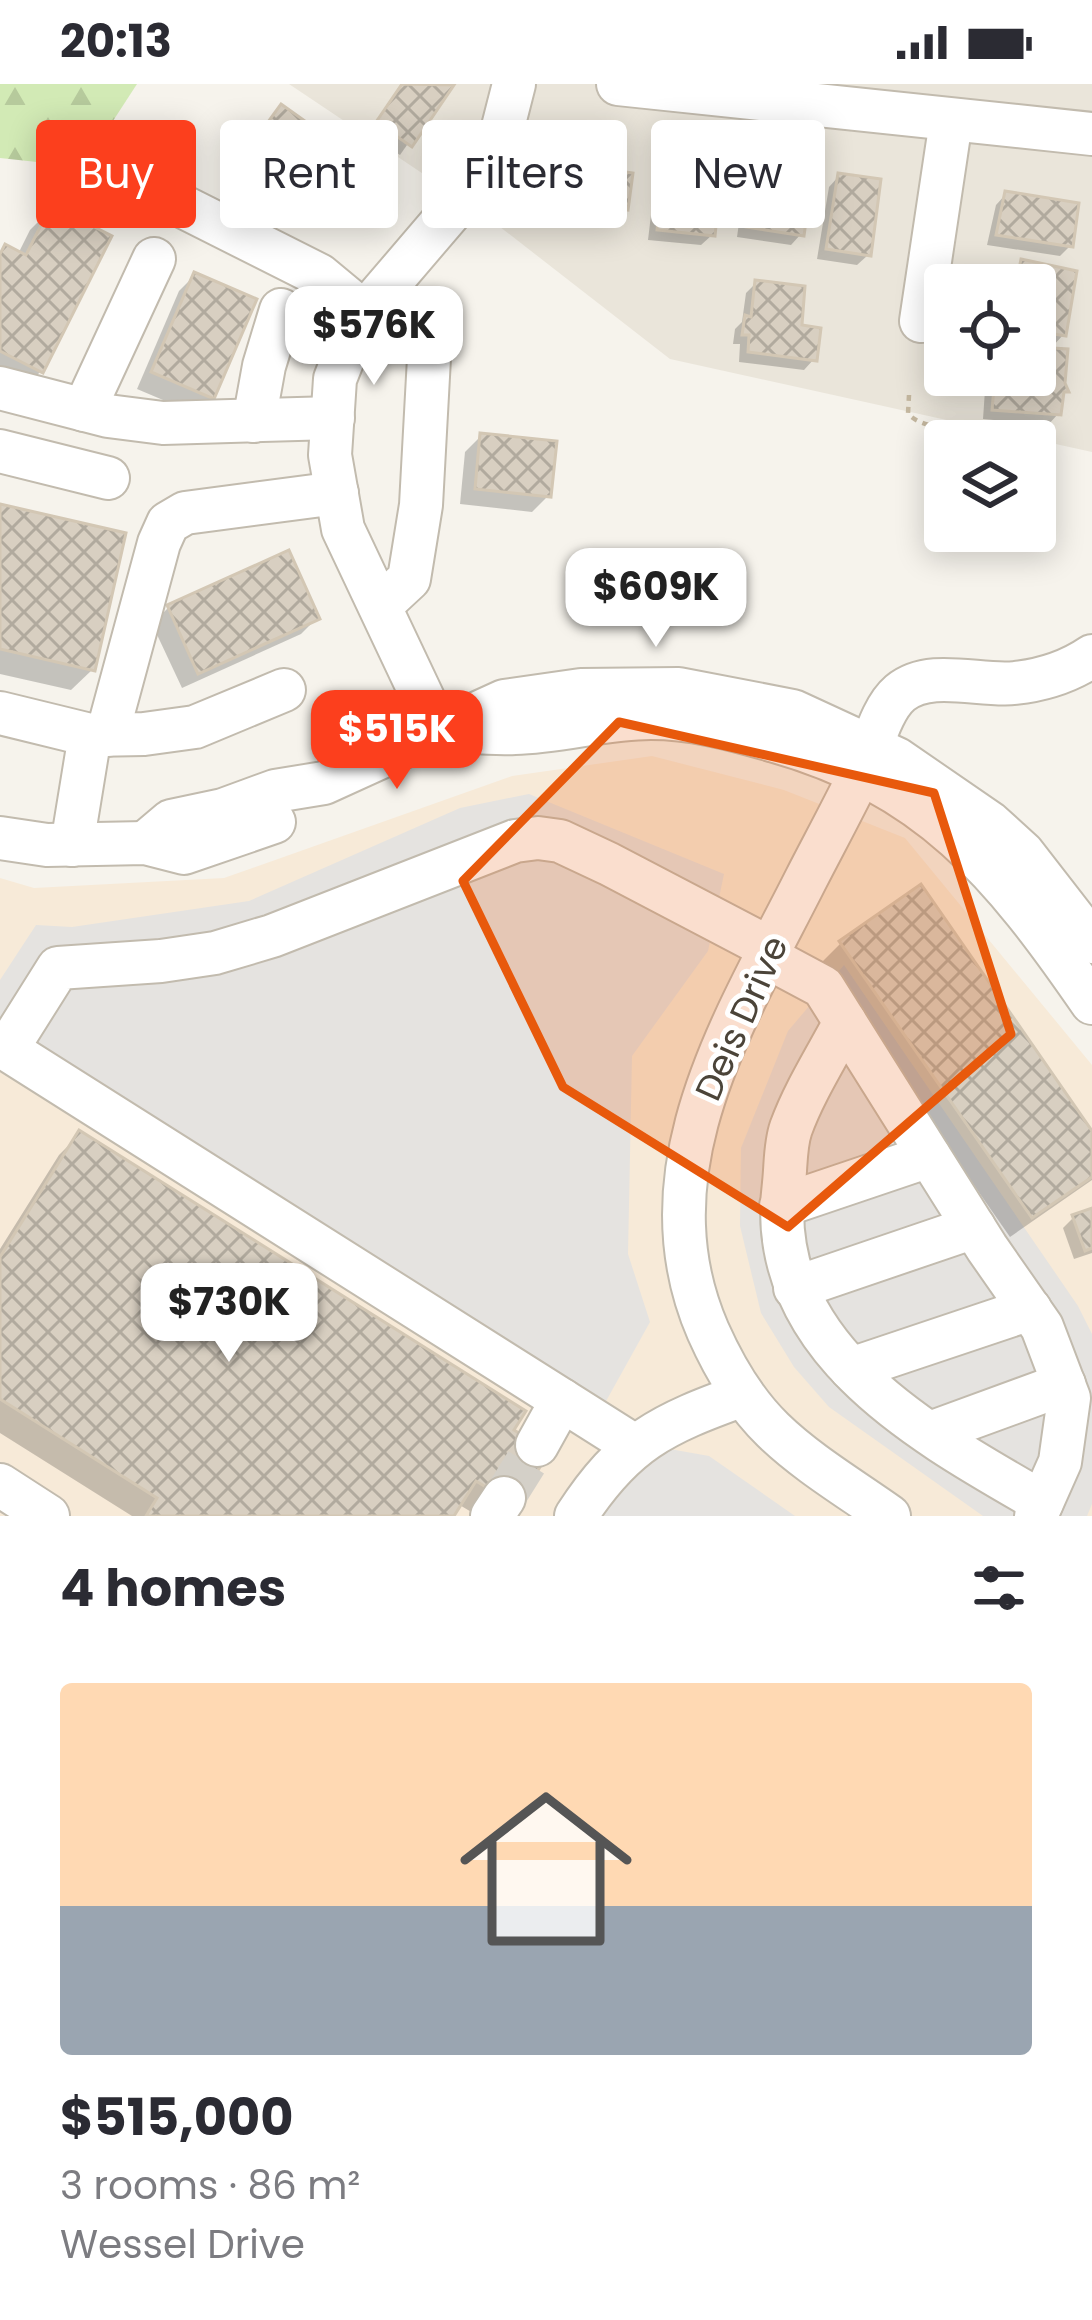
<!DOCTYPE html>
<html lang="en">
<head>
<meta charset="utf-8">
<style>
  :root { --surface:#fff; --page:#f7f7f7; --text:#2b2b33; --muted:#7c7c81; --line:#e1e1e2; --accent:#fc3f1d }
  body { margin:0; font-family:Poppins,sans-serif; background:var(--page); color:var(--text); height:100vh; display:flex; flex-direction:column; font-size:45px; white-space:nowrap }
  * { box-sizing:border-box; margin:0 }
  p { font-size:39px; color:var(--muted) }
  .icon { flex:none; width:66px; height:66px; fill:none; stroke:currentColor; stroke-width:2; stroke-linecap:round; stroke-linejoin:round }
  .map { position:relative; height:1432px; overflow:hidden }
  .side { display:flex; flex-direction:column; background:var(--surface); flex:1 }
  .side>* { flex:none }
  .hud { position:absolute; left:36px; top:36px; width:1020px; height:108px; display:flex; gap:24px }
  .controls { position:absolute; left:924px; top:180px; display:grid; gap:24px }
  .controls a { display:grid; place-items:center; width:132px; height:132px; border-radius:12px; background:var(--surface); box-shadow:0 6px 30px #0003; font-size:60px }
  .price { position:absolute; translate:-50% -102px; padding:0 27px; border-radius:24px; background:#fff; color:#222; font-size:39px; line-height:78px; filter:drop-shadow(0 3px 6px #0008) }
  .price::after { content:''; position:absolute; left:50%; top:72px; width:36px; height:27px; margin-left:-18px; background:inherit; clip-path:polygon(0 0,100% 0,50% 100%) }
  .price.on { background:var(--accent); color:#fff }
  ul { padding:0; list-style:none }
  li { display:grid; align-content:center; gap:24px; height:636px; padding:0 60px }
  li+li { border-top:3px solid var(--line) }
  li span { display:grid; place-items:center; height:372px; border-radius:12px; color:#555 }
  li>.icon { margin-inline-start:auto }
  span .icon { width:216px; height:216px; fill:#fffc; stroke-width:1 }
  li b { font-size:51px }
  h2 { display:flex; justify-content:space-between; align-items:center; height:144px; padding:0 60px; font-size:51px }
  .chip { padding:0 42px; border-radius:12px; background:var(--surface); box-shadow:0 6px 30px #0003; font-size:42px; line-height:108px }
  .chip.on { background:var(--accent); color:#fff }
  .status { display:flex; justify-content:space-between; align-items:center; height:84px; padding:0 60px; background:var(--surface); direction:ltr }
  .status svg { height:33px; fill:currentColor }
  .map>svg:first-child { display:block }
  .residential { fill:#eae5da; fill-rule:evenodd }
  .commercial { fill:#f7ead8 }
  .forest { fill:url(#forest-firs) }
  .parking { fill:#e5e3e0 }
  .shadow { fill:#0003 }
  .building { fill:url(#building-cross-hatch); stroke:#d3c7b4; stroke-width:3 }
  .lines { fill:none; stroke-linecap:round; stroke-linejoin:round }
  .minor-tunnel { stroke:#d4d0c8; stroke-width:42; stroke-dasharray:42 21; stroke-linecap:butt }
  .minor-casing { stroke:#c2bbae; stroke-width:46 }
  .path { stroke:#c4b79f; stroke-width:4.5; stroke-dasharray:6 6; stroke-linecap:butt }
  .minor { stroke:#fff; stroke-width:42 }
  .marked { fill:#e8590c; fill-opacity:0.2; stroke:#e8590c; stroke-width:9; stroke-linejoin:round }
  .labels { text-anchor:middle; stroke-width:10; stroke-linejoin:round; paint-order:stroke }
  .street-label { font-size:36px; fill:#4b4439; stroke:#fff }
</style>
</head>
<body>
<div class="status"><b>20:13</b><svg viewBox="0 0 49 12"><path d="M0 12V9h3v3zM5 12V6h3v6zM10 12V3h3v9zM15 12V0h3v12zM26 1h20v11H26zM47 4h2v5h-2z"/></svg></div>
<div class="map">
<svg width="1092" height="1432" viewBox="0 0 1092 1432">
  <defs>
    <pattern id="forest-firs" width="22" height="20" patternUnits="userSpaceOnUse" patternTransform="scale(3)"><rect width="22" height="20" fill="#d2eab5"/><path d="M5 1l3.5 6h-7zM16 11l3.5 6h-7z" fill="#b6ca9c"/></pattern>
    <pattern id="building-cross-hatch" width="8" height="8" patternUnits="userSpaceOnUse" patternTransform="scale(3)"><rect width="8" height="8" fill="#d8cfc1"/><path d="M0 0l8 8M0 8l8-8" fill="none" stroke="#b1aa9e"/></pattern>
  </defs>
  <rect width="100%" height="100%" fill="#f6f3ec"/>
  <path class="residential" d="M289,0H1092V368L670,275L486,132ZM945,201H1035V291H945Z"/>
  <polygon class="commercial" points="652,672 784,706 905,754 1092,981 1092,1432 0,1432 0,794 34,804 224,794 512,692"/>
  <polygon class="forest" points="0,0 137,0 83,83 0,74"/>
  <g class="parking">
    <polygon points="529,710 724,790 708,867 632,972 628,1170 650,1238 605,1319 0,937 0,896 36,841 72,843 249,817 460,724"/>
    <polygon points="844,881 1078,1222 1092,1250 1092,1420 1087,1432 983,1432 829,1323 794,1283 761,1229 740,1142 741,1064 788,947"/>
    <polygon points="664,1364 709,1372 795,1432 598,1432"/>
  </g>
  <g class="shadow">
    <polygon points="401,0 449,1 400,71 368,50"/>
    <polygon points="281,24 296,118 280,134 226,95"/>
    <polygon points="564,72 625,125 615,135 550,127 554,83"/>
    <polygon points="669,80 684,89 693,80 712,151 701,161 648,156 655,97"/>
    <polygon points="839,92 868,171 857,181 817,175 829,103"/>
    <polygon points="755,93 801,150 791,161 737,153 744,104"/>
    <polygon points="1006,110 1070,162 1060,172 987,161 996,121"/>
    <polygon points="51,125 41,287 20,309 0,299 0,169 5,164 18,170 30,146"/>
    <polygon points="1022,179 1073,190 1063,251 1053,262 1035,258 1035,201 1009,201 1011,189"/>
    <polygon points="195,191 212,314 196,330 137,305 179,207"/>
    <polygon points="756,199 814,275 804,286 739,278 740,260 733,260 735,245 742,238 746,209"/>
    <polygon points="1035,266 1062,299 1065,307 1061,312 1058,330 1048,341 983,335 985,306 997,291 1035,291"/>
    <polygon points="481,352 549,411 532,428 460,420 465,368"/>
    <polygon points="0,423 93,585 71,606 0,590"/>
    <polygon points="168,524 317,534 301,550 182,604 152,540"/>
    <polygon points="841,859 1092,1052 1092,1096 1010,1153 820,880"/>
    <polygon points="80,1050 545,1369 528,1396 507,1418 478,1432 458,1420 450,1432 132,1432 0,1349 0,1165 59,1071"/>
    <polygon points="1092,1127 1092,1169 1074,1175 1063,1144 1073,1134"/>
  </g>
  <g class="building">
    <polygon points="402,0 454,1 412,63 376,38"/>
    <polygon points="281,20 340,62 299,120 239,78"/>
    <polygon points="563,69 606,75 604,85 633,89 628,126 559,117"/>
    <polygon points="668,76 684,79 682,85 690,88 692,77 722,80 715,152 657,146 664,83 669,83"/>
    <polygon points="838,89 881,95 871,172 826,165"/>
    <polygon points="754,90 811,100 804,152 746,143"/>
    <polygon points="1005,107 1079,119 1073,163 996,151"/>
    <polygon points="51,121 112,152 43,289 0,267 0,170 5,160 26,171"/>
    <polygon points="1021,175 1077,187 1066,252 1035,247 1035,201 1016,201"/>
    <polygon points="194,188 257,215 214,315 151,288"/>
    <polygon points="755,196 805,202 802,241 821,244 817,277 748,268 749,251 742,251 745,231 751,233"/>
    <polygon points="1035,263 1068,265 1065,299 1069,308 1064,308 1061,331 992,326 995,292 1035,291"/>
    <polygon points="480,349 557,357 551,413 475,405"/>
    <polygon points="0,420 126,449 95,587 0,565"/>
    <polygon points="289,466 320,535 198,590 167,521"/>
    <polygon points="921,800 1092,1047 1092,1093 1032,1134 839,857"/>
    <polygon points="79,1046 526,1327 514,1346 549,1368 531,1398 519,1391 504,1414 476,1397 454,1432 146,1432 157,1414 0,1315 0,1173"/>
    <polygon points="1092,1124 1092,1164 1085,1167 1072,1131"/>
  </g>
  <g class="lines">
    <polyline class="minor-tunnel" points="504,1414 537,1361"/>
    <g class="minor-casing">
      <g id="minor">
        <polyline points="618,0 1092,50"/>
        <polyline points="178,120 319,191 366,230 422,263 429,274 421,421 409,495 381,521"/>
        <polyline points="921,237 951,37"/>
        <polyline points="0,304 108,332 163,339 333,334"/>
        <polyline points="84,326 154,175"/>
        <polyline points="254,337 264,282 281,226"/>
        <polyline points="0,367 108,394"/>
        <polyline points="0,629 90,651 72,761"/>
        <polyline points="438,646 343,445 330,371 335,295 350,257 371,221 477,97 501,51 514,0"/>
        <path d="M451,647C472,648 494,650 515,649C561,648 605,634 651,634C691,634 730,644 768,655C929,699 1001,787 1092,919"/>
        <polyline points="90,651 144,650 195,643 284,606"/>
        <polyline points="107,651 159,459 168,439 185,429 337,409"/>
        <polyline points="0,754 47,761 145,759 184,769 274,738"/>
        <polyline points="145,759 171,737 223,726 275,707 324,699 504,617 581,606 679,605 793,627 897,675 990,739 1023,769 1092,858"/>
        <polyline points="767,873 823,903 987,1164 1042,1243 1069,1314 1060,1378 1036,1432"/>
        <path d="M845,938C827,972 804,1008 791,1044C785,1061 786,1081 784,1099C763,1262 920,1348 1042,1418"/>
        <polyline points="0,961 633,1361"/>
        <polyline points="7,965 58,884 161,877 215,869 272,852 515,757 538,754 560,757 609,780 771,865"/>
        <polyline points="781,1122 929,1072"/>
        <polyline points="795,1204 974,1143"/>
        <polyline points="851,1285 1030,1225"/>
        <polyline points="930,1349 1064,1300"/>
        <polyline points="537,1361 562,1316"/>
        <polyline points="0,1401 48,1432"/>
        <polyline points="492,1432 504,1414"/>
        <path d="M576,1432C624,1358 662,1340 743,1311"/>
        <path d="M889,1432C851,1405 807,1379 773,1346C744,1318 724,1283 708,1247C638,1086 735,936 806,795C824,760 843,725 860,690C872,666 880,626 900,609C930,584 980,603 1015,599C1042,596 1070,587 1092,572"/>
      </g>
    </g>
    <path class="path" d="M909,311L908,330C927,348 956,340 976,357"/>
    <use href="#minor" class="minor"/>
  </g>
  <path class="marked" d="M619,638L934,709L1011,950L788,1143L563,1003L463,797Z"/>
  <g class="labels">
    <g class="street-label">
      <text transform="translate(741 934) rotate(-66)" y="13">Deis Drive</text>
    </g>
  </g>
</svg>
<div class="controls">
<a><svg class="icon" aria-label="locate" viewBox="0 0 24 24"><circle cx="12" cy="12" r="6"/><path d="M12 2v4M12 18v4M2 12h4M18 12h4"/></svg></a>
<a><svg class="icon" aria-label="layers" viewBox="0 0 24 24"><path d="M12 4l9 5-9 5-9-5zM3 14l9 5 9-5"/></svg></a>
</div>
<b class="price" style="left:374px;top:304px">$576K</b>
<b class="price" style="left:656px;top:566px">$609K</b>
<b class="price on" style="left:397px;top:708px">$515K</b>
<b class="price" style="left:229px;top:1281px">$730K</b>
<div class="hud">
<a class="chip on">Buy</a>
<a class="chip">Rent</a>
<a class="chip">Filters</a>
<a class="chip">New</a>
</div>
</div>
<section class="side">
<h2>4 homes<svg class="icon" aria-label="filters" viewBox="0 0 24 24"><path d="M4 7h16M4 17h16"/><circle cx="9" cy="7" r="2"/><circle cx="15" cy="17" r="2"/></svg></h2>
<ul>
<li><span style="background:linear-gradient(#ffd9b3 60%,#9aa5b1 0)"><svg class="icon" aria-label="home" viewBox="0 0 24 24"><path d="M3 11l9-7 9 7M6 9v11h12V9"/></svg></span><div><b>$515,000</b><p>3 rooms · 86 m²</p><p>Wessel Drive</p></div></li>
</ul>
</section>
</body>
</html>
